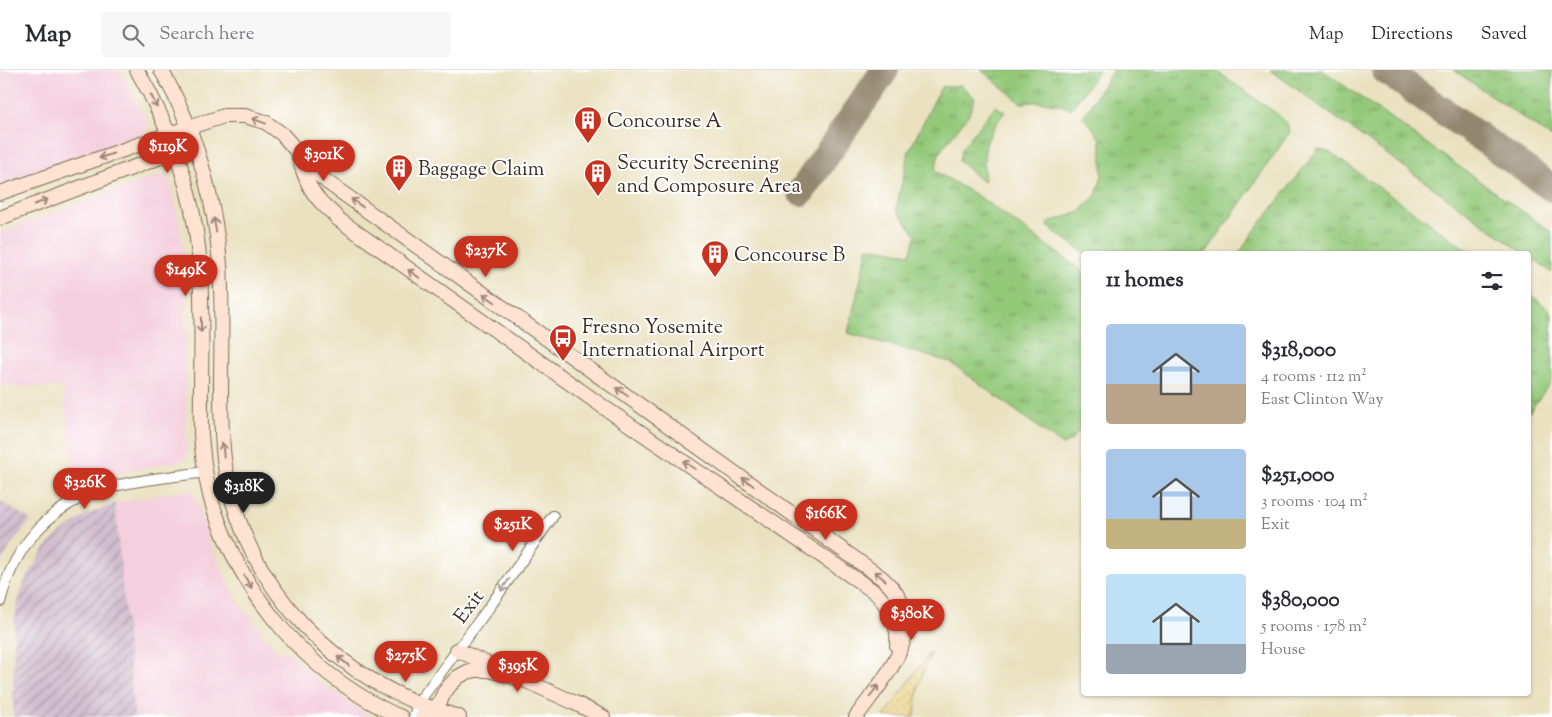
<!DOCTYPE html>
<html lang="en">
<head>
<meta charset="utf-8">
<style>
  :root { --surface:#fff; --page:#f7f7f7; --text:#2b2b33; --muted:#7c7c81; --line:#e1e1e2; --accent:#c8321e }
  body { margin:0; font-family:"Sorts Mill Goudy",serif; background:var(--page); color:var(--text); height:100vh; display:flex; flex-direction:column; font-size:19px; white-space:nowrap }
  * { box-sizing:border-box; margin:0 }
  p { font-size:16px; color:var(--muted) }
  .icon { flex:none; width:28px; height:28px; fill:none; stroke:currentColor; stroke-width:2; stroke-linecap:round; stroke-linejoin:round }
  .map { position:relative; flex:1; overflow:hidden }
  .sheet { position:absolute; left:1081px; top:181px; width:450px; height:445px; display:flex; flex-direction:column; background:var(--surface); border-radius:5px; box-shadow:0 1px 4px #0004 }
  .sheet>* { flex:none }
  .price { position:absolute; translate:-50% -42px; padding:0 11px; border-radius:18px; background:var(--accent); color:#fff; font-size:16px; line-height:32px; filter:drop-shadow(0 1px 2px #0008) }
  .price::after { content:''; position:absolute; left:50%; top:30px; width:15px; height:11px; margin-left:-8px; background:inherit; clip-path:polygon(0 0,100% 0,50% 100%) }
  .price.active { background:#222; color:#fff }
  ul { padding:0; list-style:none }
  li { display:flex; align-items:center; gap:15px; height:125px; padding:0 25px }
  li span { display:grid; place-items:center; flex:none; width:140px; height:100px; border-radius:5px; color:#555 }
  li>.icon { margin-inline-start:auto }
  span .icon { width:60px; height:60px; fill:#fffc; stroke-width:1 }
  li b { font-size:21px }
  h2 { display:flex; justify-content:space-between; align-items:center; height:60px; padding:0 25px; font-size:21px }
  header { display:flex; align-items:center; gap:30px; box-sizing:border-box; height:70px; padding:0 25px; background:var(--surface); border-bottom:1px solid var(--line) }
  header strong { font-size:24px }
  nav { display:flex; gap:28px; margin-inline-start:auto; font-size:18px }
  .search { width:350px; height:45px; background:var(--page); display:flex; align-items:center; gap:12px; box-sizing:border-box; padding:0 18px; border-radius:5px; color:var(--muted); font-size:19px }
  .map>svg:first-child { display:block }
  .built { fill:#f4cfdd }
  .industrial { fill:url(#industrial-furrows) }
  .grass { fill:url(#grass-tufts); stroke:#687a4c }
  .sand { fill:url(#sand-dots); stroke:#94825e }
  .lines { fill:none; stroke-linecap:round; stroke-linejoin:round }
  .taxiway { stroke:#92866e; stroke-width:28 }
  .street-casing { stroke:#786a56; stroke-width:12 }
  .secondary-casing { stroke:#786a56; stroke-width:16 }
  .street { stroke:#fff; stroke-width:10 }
  .secondary { stroke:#fee3d2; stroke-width:14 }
  .oneway { stroke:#9c8678 }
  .oneway2 { stroke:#a79f9a }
  .labels { text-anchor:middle; stroke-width:4; stroke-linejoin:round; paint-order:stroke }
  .poi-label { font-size:20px; fill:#3b2a1e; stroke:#fff; text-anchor:start }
  .street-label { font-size:20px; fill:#3b2a1e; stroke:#fff }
</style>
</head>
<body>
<header>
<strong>Map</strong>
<div class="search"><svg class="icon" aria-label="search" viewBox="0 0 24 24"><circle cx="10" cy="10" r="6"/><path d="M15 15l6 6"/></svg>Search here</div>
<nav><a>Map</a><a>Directions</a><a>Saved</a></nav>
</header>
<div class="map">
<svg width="1552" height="647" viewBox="0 0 1552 647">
  <defs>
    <pattern id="industrial-furrows" width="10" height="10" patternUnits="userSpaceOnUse" patternTransform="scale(1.25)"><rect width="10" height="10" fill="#d0bdcd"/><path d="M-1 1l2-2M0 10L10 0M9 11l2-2" fill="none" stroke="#aa9aa6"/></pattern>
    <pattern id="grass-tufts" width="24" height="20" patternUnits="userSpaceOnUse" patternTransform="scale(1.25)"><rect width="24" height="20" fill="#94c97a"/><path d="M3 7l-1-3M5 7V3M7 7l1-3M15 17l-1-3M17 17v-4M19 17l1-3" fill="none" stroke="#7aa363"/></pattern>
    <pattern id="sand-dots" width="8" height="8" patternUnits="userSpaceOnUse" patternTransform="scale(1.25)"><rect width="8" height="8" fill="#eeda9e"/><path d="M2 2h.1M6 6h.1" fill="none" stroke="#cdbb88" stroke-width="1.8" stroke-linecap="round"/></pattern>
  </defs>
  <rect width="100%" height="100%" fill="#fff"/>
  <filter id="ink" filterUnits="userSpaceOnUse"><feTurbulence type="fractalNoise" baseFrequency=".02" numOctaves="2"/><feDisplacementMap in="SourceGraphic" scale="10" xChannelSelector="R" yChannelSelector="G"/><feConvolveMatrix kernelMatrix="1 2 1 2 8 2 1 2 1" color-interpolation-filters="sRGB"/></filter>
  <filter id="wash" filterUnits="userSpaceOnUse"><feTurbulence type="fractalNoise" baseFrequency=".0096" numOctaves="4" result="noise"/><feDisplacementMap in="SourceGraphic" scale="20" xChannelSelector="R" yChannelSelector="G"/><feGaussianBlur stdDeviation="1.12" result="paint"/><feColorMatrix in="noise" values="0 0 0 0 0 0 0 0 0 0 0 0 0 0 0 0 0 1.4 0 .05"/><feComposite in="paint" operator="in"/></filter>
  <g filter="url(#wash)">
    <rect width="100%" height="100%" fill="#e9e1bf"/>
    <g class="built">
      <polygon points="0,0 119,0 145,47 148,58 144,63 0,114"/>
      <polygon points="160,105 166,106 169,110 177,141 184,185 186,218 186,356 187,387 182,391 111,404 76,417 62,317 0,316 0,162"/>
      <polygon points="187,420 194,423 209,472 227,510 239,532 264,566 279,583 284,579 323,615 372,647 134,646 115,433"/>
    </g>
    <g class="industrial">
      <polygon points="0,431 31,450 11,475 0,495"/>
      <polygon points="115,433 134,646 206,647 13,647 14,553 18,532 25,510 43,481 57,465 86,445"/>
    </g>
    <g class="grass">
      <path d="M981,0H1100L1071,39C1060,35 1046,31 1034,32C1029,32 1026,33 1021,33Z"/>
      <polygon points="1113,0 1215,0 1276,43 1287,53 1290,62 1205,184 1086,184 1047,156 1048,153 1080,142 1096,125 1102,106 1102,83 1100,70 1093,58 1083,47"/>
      <polygon points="1270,0 1322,0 1552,162 1552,203 1529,186 1529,184 1525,184"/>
      <polygon points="1454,0 1552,0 1552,68"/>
      <polygon points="961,15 975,28 969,44 939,83 935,101 981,128 1084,202 1084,353 1071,371 1062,375 950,292 848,263 868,177 910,184 916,165 896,139 909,81 941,17"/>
      <path d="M995,36L1005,42C985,67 982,80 985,111L983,112L959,91L962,78Z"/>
      <polygon points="1318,79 1329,82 1473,184 1239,184 1253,163"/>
      <polygon points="1529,223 1552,242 1552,310 1529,343"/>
    </g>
    <path class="sand" d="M930,582L931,583C919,609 917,619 915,647H884Z"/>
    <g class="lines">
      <g class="taxiway">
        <polyline points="1385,0 1552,118"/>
        <polyline points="801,122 885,0"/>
      </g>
    </g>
  </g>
  <g filter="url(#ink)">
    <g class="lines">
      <g class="street-casing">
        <g id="street">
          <path d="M0,532C14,476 50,434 107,418C138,409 172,407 205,402"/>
          <polyline points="414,647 418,633 493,532 553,446"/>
        </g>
      </g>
      <g class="secondary-casing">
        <g id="secondary">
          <path d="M137,0C170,57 193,120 199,186C204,245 200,305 201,364C203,391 206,417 215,442C242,519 294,586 364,628C376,635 388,642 401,647"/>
          <path d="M161,0C198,63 220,145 221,218C222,251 221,285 221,318C221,344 221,370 225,396C245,520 339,615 459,647"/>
          <path d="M299,88C304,104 309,120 321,132C326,138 333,142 338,149L605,338L876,523C891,540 899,552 897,576"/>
          <path d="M0,123L169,64L224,46H245L265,52L282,64L313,100L327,112L882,508C891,516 900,527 904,539C915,578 877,617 856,647"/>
          <polyline points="0,148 195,74"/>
          <polyline points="457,580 497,598"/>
          <polyline points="422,647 436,640 444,623 450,615 458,607 467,602 477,600 489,600 524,610 573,632 603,647"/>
        </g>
      </g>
      <use href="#street" class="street"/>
      <use href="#secondary" class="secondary"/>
    </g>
    <defs><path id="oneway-shaft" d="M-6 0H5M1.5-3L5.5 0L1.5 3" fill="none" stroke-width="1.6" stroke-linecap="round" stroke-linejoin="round" transform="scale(1.25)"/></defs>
    <g class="oneway">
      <use href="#oneway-shaft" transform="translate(154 31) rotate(63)"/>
      <use href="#oneway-shaft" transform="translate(259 51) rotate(-160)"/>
      <use href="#oneway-shaft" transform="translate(106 86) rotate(161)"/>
      <use href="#oneway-shaft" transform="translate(41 132) rotate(-21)"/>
      <use href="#oneway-shaft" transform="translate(357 133) rotate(-144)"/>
      <use href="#oneway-shaft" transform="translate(215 155) rotate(-99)"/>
      <use href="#oneway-shaft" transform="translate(414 204) rotate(-145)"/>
      <use href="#oneway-shaft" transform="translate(489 228) rotate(-145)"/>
      <use href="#oneway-shaft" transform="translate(201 255) rotate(90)"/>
      <use href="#oneway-shaft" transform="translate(622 322) rotate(-145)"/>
      <use href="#oneway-shaft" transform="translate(223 380) rotate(-96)"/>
      <use href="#oneway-shaft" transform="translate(689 395) rotate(-146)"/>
      <use href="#oneway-shaft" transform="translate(748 412) rotate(-145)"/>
      <use href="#oneway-shaft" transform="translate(880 506) rotate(-141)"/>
      <use href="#oneway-shaft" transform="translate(248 512) rotate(59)"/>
      <use href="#oneway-shaft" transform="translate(343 591) rotate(-142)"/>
      <use href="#oneway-shaft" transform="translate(874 621) rotate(-54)"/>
    </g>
    <use class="oneway2" href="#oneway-shaft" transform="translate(505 515) rotate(125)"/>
  </g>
  <defs>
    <g id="building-pin" transform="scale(1.4375)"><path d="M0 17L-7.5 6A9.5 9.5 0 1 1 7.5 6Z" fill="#c8321e" stroke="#fff"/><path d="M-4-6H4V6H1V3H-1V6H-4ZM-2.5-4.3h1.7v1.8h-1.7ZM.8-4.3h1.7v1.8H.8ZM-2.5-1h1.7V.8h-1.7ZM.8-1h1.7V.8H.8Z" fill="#fff"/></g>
    <g id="bus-pin" transform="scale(1.4375)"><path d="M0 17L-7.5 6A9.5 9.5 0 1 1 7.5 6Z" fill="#c8321e" stroke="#fff"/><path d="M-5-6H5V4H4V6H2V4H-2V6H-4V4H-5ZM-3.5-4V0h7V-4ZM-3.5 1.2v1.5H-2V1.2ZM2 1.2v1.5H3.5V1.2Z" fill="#fff"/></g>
  </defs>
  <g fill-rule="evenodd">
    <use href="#building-pin" x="588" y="50"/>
    <use href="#building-pin" x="399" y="98"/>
    <use href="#building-pin" x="598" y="103"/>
    <use href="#building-pin" x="715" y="184"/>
    <use href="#bus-pin" x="563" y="268"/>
  </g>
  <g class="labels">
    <g class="poi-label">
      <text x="607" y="57">Concourse A</text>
      <text x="617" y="99">Security Screening<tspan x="617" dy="23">and Composure Area</tspan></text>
      <text x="418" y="105">Baggage Claim</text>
      <text x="734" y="191">Concourse B</text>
      <text x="582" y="263">Fresno Yosemite<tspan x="582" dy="23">International Airport</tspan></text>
    </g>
    <g class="street-label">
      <text transform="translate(468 536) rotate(-53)" y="7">Exit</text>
    </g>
  </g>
</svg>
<b class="price" style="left:168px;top:104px">$119K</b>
<b class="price" style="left:324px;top:112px">$301K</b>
<b class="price" style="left:486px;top:208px">$237K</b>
<b class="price" style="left:186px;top:227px">$149K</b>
<b class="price" style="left:85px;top:440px">$326K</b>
<b class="price active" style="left:244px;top:444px">$318K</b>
<b class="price" style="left:826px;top:471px">$166K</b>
<b class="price" style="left:513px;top:482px">$251K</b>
<b class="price" style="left:912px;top:571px">$380K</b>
<b class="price" style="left:406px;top:613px">$275K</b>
<b class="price" style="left:518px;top:623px">$395K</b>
<section class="sheet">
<h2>11 homes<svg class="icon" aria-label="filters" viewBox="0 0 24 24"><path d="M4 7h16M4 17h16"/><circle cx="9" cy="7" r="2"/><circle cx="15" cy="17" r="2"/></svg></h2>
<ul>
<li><span style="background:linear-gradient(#a9c7e8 60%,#b9a48a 0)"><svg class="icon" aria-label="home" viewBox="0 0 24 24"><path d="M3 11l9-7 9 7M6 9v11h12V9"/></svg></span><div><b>$318,000</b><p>4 rooms · 112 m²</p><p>East Clinton Way</p></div></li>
<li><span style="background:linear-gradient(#a9c7e8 70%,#c2b280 0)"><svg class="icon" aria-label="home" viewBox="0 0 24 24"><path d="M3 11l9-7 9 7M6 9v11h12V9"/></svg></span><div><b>$251,000</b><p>3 rooms · 104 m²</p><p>Exit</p></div></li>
<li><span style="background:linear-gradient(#bfe0f5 70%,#9aa5b1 0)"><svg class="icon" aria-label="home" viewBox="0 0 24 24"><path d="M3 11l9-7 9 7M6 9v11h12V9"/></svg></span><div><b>$380,000</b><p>5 rooms · 178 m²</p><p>House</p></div></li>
</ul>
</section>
</div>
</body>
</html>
